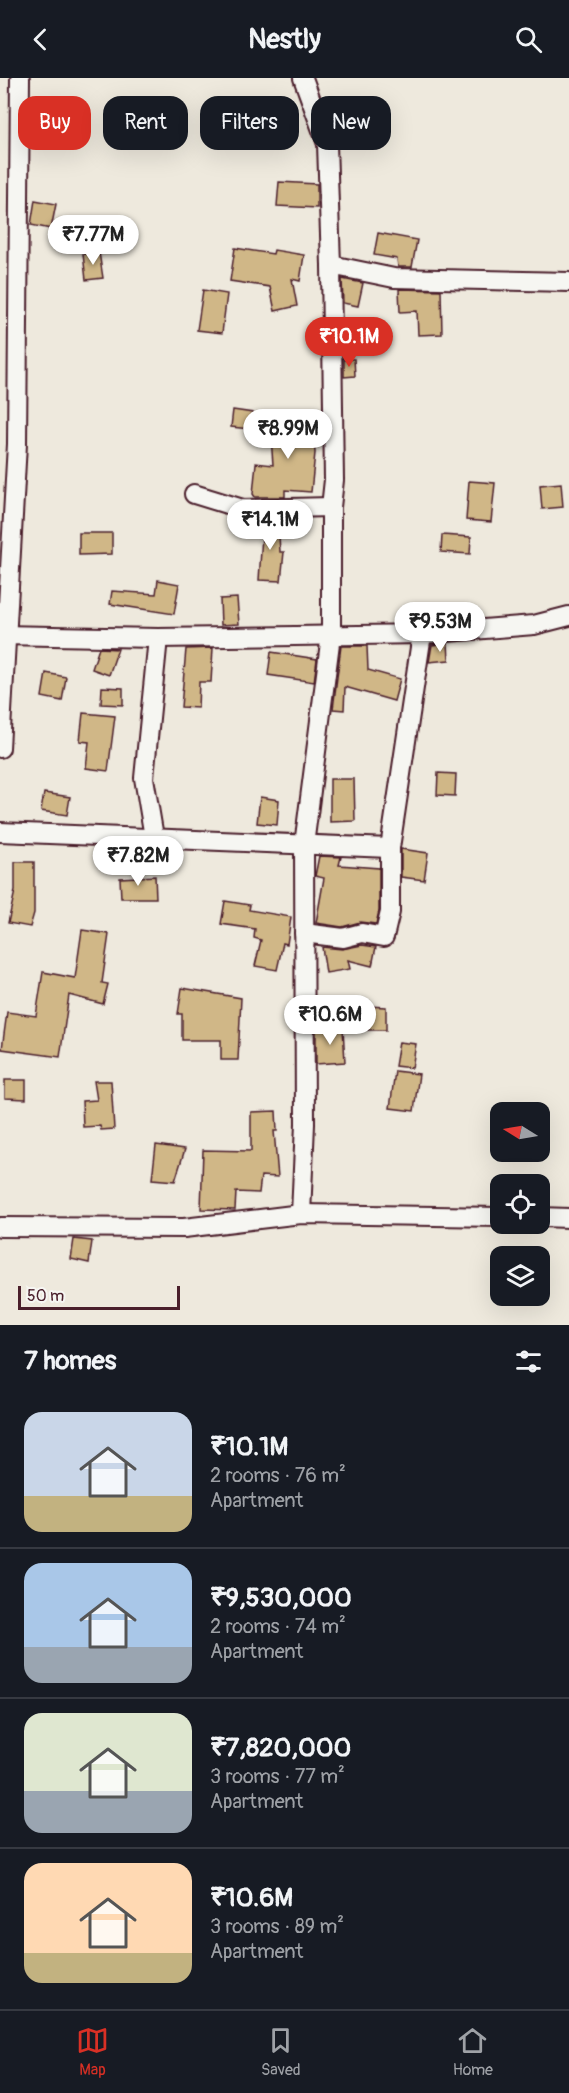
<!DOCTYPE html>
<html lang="en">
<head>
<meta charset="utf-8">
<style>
  :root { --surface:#171b24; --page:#20242c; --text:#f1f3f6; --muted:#9ea1a6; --line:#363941; --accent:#d93025 }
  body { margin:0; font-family:Pangolin,sans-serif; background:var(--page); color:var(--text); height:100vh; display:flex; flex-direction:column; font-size:22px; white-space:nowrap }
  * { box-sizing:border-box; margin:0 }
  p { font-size:20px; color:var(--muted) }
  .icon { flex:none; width:33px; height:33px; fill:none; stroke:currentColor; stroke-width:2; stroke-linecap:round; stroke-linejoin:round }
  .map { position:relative; height:1247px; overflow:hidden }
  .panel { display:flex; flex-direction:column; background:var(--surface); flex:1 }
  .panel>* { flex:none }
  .hud { position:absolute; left:18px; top:18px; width:534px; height:54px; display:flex; gap:12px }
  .needle { width:39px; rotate:281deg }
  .tools { position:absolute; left:490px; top:1024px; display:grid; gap:12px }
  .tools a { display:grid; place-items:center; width:60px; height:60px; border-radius:12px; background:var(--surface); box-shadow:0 6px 24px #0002; font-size:30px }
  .scale { position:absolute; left:18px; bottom:15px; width:162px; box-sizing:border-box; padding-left:6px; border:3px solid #4a1f2b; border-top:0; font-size:16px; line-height:21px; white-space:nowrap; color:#4a1f2b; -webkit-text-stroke:4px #f6f6f2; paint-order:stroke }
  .price { position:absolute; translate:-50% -51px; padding:0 14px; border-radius:21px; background:#fff; color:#222; font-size:20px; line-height:39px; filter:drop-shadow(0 2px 3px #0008) }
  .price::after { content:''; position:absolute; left:50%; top:36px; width:18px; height:14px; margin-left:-9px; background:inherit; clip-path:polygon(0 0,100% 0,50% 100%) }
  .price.active { background:var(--accent); color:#fff }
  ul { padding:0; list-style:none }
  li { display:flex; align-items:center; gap:18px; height:150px; padding:0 24px }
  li+li { border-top:2px solid var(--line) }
  li span { display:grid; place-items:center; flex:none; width:168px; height:120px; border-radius:18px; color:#555 }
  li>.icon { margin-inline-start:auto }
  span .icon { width:72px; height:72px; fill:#fffc; stroke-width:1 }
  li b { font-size:26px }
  h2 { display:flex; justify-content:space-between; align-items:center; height:72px; padding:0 24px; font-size:26px }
  .tag { padding:0 21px; border-radius:18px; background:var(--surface); box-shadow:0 6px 24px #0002; font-size:21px; line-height:54px }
  .tag.active { background:var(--accent); color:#fff }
  header { display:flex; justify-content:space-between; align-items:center; height:78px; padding:0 24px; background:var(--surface); font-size:27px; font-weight:700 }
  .menu { display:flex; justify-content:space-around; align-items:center; height:84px; border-top:2px solid var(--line); background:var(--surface); font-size:16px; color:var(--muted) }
  .menu a { display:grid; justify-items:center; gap:3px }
  .menu .active { color:var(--accent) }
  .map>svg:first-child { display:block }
  .building { fill:#d0b787; stroke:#4a1f2b; stroke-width:1.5 }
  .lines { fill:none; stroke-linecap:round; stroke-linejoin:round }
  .street-casing { stroke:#4a1f2b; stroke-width:22 }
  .street { stroke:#f6f6f2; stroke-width:18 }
</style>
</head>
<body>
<header><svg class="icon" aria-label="back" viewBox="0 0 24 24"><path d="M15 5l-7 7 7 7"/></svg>Nestly<svg class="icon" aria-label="search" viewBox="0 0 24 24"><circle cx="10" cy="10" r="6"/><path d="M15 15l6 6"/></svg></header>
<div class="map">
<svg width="569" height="1247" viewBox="0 0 569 1247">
  <rect width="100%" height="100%" fill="#eee9dd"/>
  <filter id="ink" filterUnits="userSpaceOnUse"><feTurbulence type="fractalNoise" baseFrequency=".0167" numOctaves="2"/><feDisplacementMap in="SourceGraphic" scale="12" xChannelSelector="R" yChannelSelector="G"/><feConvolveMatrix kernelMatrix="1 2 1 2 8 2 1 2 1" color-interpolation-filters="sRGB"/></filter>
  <g filter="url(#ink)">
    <g class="building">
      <polygon points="279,104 317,106 317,130 277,128"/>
      <polygon points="35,122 56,126 51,151 31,147"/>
      <polygon points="378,155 417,162 412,189 398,189 397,181 374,177"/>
      <polygon points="235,170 273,176 274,172 304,177 300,203 292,201 297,228 275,233 270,209 230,203"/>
      <polygon points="99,174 103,200 86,202 83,176"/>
      <polygon points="342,201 363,205 358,228 343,225"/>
      <polygon points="399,211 441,212 442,256 418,257 417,233 400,234"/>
      <polygon points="203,212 227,216 222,255 197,252"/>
      <polygon points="344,281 354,281 355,298 344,299"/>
      <polygon points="233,332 253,335 250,351 231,349"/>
      <polygon points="313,341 315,375 311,414 285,412 285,419 255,419 253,416 256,385 273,387 270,344"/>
      <polygon points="469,403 495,405 491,444 466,442"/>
      <polygon points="561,405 563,429 542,431 540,407"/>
      <polygon points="278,441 280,474 284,474 281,503 259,502 262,458 258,458 257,442"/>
      <polygon points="79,455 112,455 112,476 79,477"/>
      <polygon points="442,457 471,459 470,476 441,474"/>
      <polygon points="158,502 179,506 174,536 110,526 112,513 156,516"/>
      <polygon points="237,520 239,546 221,547 220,521"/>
      <polygon points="448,565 449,582 429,584 432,567"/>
      <polygon points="341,568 367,568 368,592 400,601 394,623 345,609 344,632 333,631"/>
      <polygon points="99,570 118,571 109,597 92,591"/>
      <polygon points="213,570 211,604 199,604 198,630 181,629 186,571"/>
      <polygon points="271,574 317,581 314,604 268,597"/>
      <polygon points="46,595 66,599 62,623 42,619"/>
      <polygon points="102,609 123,610 123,627 101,626"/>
      <polygon points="83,635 115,638 108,693 86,690 89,664 80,663"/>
      <polygon points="438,695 456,696 455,718 437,717"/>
      <polygon points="330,701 354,701 355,743 330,744"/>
      <polygon points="44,715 70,719 67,737 41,733"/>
      <polygon points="260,719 279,722 277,747 257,745"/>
      <polygon points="401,771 428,775 424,802 401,799"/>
      <polygon points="319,778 341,779 339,787 379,790 379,833 376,846 360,844 342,849 316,845 324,800 315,798"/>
      <polygon points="15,784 34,784 34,835 30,849 8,845 15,813"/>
      <polygon points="155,798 156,820 121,820 120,800"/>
      <polygon points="225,823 250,827 249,832 291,839 287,866 283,865 277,892 255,888 261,862 254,860 255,851 221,846"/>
      <polygon points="82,852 109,856 102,905 108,906 103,926 69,917 60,979 2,971 7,934 36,938 43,894 75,900"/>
      <polygon points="362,867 376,869 372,888 348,882 350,891 326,895 322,869 342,871"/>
      <polygon points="182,910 241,920 238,982 221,982 221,962 182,962 182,936 178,936"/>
      <polygon points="367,928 386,929 386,952 367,952"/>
      <polygon points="343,950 345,984 316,986 316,952"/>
      <polygon points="399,964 416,966 412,990 395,988"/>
      <polygon points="395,993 419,996 414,1033 390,1030"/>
      <polygon points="5,1002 26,1002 26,1021 5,1020"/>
      <polygon points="94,1003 111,1003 114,1051 101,1052 100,1048 83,1049 82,1023 97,1022"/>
      <polygon points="276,1033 277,1053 274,1053 278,1099 261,1098 259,1115 236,1114 235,1132 201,1131 203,1072 251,1073 251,1034"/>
      <polygon points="156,1067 185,1071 175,1103 152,1101"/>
      <polygon points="74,1161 92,1163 89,1185 71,1181"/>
    </g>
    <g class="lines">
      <g class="street-casing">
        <g id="street">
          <polyline points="303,0 327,66 331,187"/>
          <polyline points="194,416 243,431 331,429"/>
          <polyline points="0,557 158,560 422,556 534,547 569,538"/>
          <polyline points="0,670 17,366 20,0"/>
          <polyline points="0,754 390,770"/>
          <polyline points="154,759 144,700 158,560"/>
          <polyline points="304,855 343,860 362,855 384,859 390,834 390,770 422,556"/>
          <polyline points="301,1136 305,1046 304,767 331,557 331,429 334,402 331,187 394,200 569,204"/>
          <polyline points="540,1139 569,1140"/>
          <polyline points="0,1149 184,1150 301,1136 501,1139"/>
        </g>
      </g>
      <use href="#street" class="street"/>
    </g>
  </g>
</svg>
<div class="tools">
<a><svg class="needle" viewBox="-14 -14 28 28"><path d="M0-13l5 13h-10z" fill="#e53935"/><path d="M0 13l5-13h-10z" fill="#9ea1a6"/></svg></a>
<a><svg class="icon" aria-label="locate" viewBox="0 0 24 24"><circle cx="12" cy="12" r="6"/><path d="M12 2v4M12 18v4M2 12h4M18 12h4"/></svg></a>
<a><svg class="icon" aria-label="layers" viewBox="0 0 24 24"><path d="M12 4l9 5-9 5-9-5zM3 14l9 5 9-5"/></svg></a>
</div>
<div class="scale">50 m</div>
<b class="price" style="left:93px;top:188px">₹7.77M</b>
<b class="price active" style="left:349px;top:290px">₹10.1M</b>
<b class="price" style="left:288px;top:382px">₹8.99M</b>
<b class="price" style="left:270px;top:473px">₹14.1M</b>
<b class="price" style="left:440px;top:575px">₹9.53M</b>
<b class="price" style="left:138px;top:809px">₹7.82M</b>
<b class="price" style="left:330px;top:968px">₹10.6M</b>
<div class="hud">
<a class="tag active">Buy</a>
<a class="tag">Rent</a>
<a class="tag">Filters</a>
<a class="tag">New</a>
</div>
</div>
<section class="panel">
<h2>7 homes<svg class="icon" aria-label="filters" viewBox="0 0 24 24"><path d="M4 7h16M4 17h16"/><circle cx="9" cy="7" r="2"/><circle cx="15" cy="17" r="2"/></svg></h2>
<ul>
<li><span style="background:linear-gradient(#c9d6e8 70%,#c2b280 0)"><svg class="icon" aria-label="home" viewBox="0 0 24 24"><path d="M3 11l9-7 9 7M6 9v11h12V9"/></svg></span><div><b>₹10.1M</b><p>2 rooms · 76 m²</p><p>Apartment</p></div></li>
<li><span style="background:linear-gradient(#a9c7e8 70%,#9aa5b1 0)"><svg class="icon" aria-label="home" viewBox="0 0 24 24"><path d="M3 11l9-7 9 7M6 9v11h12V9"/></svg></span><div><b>₹9,530,000</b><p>2 rooms · 74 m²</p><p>Apartment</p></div></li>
<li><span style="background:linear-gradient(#dfe7d0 65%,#9aa5b1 0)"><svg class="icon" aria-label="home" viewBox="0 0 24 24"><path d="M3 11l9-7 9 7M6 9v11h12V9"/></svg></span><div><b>₹7,820,000</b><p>3 rooms · 77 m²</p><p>Apartment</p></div></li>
<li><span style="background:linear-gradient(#ffd9b3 75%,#c2b280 0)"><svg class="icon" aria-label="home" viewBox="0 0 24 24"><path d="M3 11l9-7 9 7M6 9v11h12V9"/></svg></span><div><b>₹10.6M</b><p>3 rooms · 89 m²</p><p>Apartment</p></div></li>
</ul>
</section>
<nav class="menu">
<a class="active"><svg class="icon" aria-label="map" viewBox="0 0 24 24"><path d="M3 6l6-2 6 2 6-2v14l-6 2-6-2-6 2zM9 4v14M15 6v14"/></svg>Map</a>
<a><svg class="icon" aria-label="saved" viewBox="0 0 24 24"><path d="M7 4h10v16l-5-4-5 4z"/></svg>Saved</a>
<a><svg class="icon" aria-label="home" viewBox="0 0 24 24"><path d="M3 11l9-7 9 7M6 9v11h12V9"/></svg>Home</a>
</nav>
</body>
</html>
